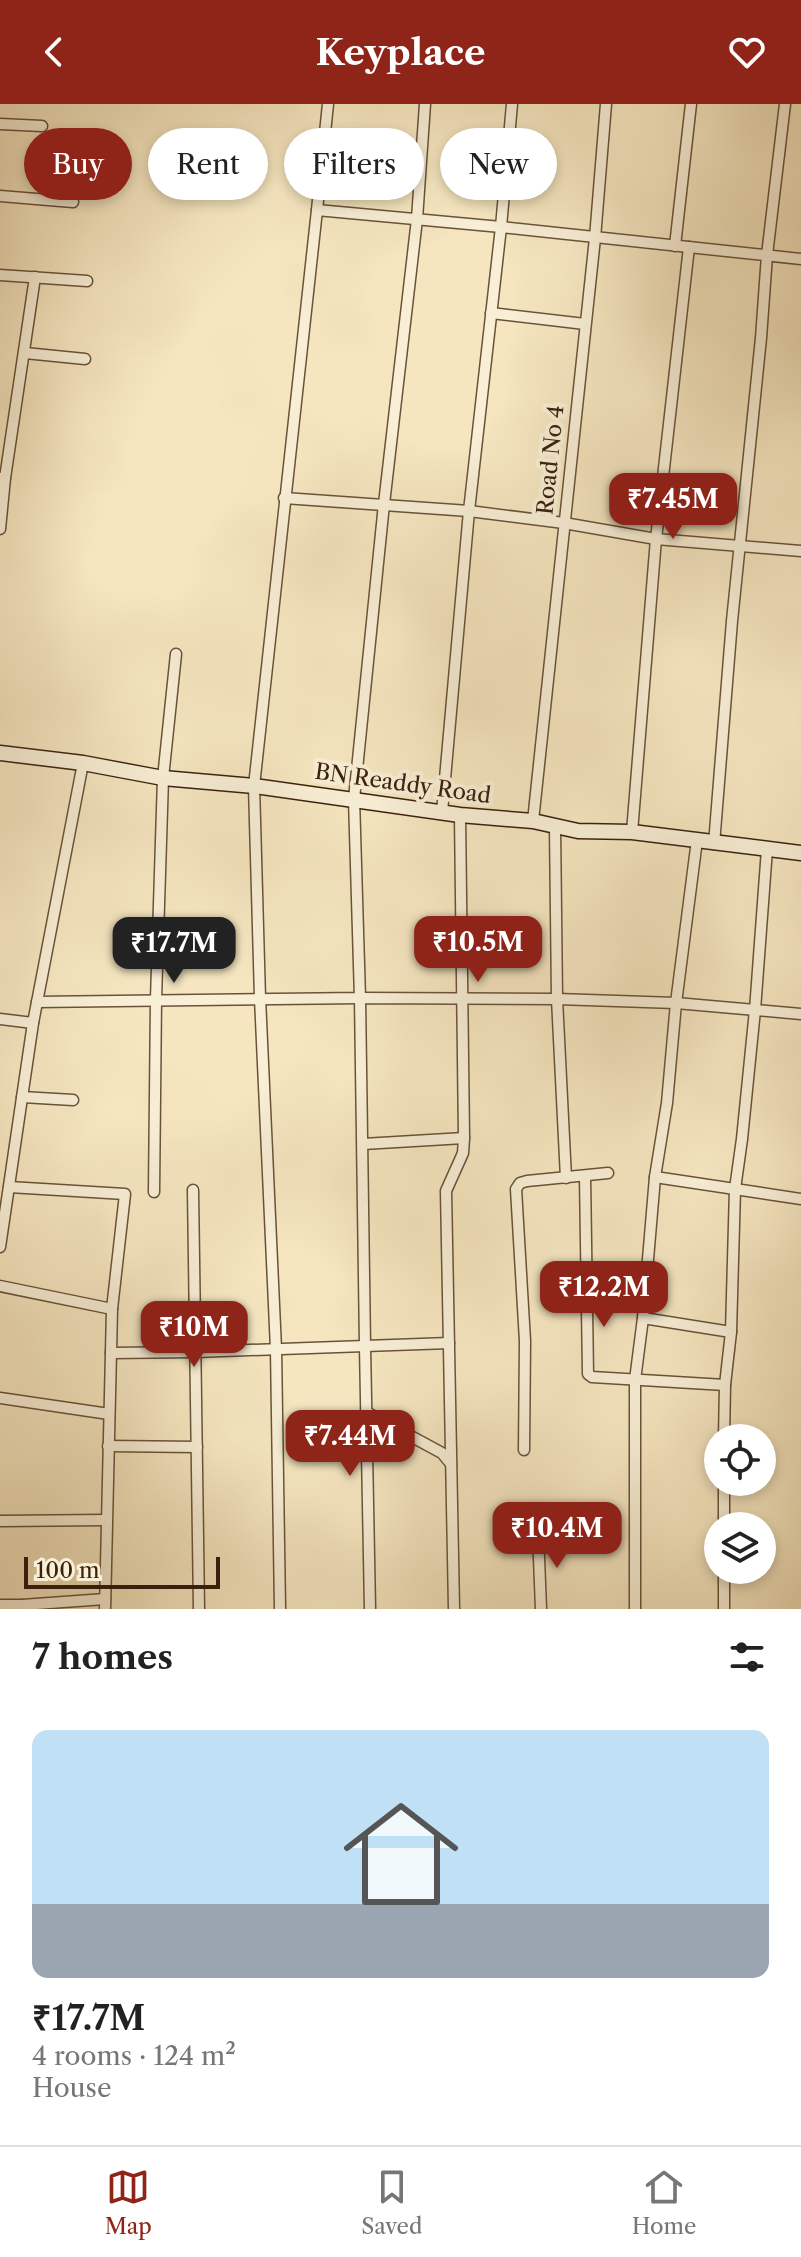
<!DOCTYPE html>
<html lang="en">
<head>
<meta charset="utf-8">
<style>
  :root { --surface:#fff; --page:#f6f6f6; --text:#222; --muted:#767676; --line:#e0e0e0; --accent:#8f2418 }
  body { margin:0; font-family:"Libre Caslon Text",serif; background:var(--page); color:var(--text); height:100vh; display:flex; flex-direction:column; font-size:30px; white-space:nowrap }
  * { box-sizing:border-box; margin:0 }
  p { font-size:26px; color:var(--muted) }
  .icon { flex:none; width:44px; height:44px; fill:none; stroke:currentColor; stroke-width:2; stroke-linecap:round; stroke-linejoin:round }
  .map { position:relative; height:1505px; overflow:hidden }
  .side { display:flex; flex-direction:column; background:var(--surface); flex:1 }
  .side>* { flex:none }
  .top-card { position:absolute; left:24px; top:24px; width:754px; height:72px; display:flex; gap:16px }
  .buttons { position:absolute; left:704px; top:1320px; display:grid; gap:16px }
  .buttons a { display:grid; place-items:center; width:72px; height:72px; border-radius:50%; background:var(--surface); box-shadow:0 4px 12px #0003; font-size:40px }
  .scale { position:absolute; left:24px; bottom:20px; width:196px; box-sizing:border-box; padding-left:8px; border:4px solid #3b210d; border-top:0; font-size:22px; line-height:28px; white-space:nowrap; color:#3b210d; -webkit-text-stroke:6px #f8efd6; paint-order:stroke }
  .price { position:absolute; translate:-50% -68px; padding:0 18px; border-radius:16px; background:var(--accent); color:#fff; font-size:26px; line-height:52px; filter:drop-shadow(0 2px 4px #0008) }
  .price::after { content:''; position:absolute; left:50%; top:48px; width:24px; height:18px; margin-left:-12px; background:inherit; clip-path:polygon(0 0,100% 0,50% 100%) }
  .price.on { background:#222; color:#fff }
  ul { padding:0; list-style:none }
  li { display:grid; align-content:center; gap:16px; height:424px; padding:0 32px }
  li+li { border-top:2px solid var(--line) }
  li span { display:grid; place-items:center; height:248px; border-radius:16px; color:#555 }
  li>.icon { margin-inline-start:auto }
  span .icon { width:144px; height:144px; fill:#fffc; stroke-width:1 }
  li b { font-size:34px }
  h2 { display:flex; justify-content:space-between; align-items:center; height:96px; padding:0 32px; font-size:34px }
  .chip { padding:0 28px; border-radius:36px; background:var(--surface); box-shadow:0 4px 12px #0003; font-size:28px; line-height:72px }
  .chip.on { background:var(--accent); color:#fff }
  header { display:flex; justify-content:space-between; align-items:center; height:104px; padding:0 32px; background:var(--accent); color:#fff; font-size:36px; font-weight:700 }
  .tab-bar { display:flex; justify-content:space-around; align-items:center; height:112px; border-top:2px solid var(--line); background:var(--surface); font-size:22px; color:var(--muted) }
  .tab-bar a { display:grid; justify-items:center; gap:4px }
  .tab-bar .on { color:var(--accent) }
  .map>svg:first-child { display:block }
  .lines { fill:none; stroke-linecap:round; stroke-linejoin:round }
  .street-casing { stroke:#6a523a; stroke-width:13 }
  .secondary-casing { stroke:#3b210d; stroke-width:17 }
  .street { stroke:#f8efd6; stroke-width:10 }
  .secondary { stroke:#f8efd6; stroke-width:14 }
  .labels { text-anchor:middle; stroke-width:8; stroke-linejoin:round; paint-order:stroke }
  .street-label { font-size:22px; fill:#3b210d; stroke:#f8efd6 }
</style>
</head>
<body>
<header><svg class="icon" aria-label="back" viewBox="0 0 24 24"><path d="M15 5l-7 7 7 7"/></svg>Keyplace<svg class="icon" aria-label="heart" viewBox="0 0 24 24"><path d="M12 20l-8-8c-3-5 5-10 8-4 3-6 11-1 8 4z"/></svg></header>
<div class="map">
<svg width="801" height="1505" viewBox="0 0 801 1505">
  <rect width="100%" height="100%" fill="#f5e6c0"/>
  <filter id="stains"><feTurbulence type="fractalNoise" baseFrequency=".0025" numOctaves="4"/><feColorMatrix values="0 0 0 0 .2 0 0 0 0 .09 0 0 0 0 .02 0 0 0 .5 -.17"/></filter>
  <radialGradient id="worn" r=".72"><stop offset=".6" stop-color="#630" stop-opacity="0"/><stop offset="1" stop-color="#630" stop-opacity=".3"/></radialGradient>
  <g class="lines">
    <g class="street-casing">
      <g id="street">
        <polyline points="0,20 42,22"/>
        <polyline points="0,92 73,98"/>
        <polyline points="317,106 328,0"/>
        <polyline points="675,142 691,0"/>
        <polyline points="0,171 87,177"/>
        <polyline points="491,209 585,220"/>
        <polyline points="25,249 85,255"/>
        <polyline points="0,374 5,374 35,173"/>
        <polyline points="284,394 469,407 564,419 656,435 801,447"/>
        <polyline points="0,425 5,374"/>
        <polyline points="442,708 469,407 501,123 512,0"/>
        <polyline points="533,717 595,134 606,0"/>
        <polyline points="555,723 557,895 566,1074"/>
        <polyline points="632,728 656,435 689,143"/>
        <polyline points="697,736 676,899 667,999 655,1073 643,1214 731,1228"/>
        <polyline points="714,740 732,517 761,234 767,151 785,0"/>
        <polyline points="37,898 360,894 354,695 384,400 417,115 425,0"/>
        <polyline points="0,915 33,919"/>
        <polyline points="22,993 73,996"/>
        <polyline points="363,1040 464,1034"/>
        <polyline points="585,1072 588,1270 592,1273 725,1281"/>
        <polyline points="655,1073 801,1095"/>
        <polyline points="9,1083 125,1090 112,1205 105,1505"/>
        <polyline points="193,1086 199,1505"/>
        <polyline points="154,1088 156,895 163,674 176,550"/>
        <polyline points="0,1143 33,919 83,659"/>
        <polyline points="0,1182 112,1205"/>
        <polyline points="449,1239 365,1242 360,894 557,895 676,899 801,910"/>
        <polyline points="111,1249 195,1248 365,1242 370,1505"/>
        <polyline points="0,1294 109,1310"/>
        <polyline points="366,1308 442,1349 451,1360"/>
        <polyline points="724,1334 725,1281 731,1228 735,1085 742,1035 755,906 767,745"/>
        <polyline points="108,1342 197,1343"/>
        <polyline points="524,1346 525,1237 516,1085 520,1079 527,1077 608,1069"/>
        <polyline points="0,1417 106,1416"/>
        <polyline points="724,1422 724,1378"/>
        <polyline points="538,1429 541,1505"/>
        <polyline points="0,1501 22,1501 21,1505"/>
        <polyline points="22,1501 105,1495"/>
        <polyline points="280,1505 276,1245 260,894 254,682 317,106 501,123 801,155"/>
        <polyline points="454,1505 446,1087 463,1049 464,1034 460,711"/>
        <polyline points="635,1505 635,1276 643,1214"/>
        <polyline points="724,1505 724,1466"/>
      </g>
    </g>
    <g class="secondary-casing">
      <polyline id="secondary" points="0,649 83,659 163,674 254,682 460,711 533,717 578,727 632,728 801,749"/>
    </g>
    <use href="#street" class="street"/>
    <use href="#secondary" class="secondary"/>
  </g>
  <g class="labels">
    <g class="street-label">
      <text transform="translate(550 356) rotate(-84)" y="8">Road No 4</text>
      <text transform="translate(403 679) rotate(8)" y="8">BN Readdy Road</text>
    </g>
  </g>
  <rect width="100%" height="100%" filter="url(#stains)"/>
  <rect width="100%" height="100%" fill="url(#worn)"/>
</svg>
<div class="buttons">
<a><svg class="icon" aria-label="locate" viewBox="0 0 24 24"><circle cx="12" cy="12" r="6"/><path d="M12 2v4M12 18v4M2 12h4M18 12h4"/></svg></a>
<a><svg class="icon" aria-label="layers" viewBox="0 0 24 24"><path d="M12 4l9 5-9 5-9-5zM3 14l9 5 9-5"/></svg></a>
</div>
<div class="scale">100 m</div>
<b class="price" style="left:673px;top:437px">₹7.45M</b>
<b class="price" style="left:478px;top:880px">₹10.5M</b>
<b class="price on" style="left:174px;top:881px">₹17.7M</b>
<b class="price" style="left:604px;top:1225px">₹12.2M</b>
<b class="price" style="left:194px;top:1265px">₹10M</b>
<b class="price" style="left:350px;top:1374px">₹7.44M</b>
<b class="price" style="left:557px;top:1466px">₹10.4M</b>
<div class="top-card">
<a class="chip on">Buy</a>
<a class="chip">Rent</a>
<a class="chip">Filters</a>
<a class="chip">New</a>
</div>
</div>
<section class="side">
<h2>7 homes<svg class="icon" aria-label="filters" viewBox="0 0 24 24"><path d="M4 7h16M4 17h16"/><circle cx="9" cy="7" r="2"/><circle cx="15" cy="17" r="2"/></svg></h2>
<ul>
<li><span style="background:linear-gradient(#bfe0f5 70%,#9aa5b1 0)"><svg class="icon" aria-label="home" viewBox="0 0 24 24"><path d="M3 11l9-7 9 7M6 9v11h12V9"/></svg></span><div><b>₹17.7M</b><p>4 rooms · 124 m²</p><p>House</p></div></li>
</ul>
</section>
<nav class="tab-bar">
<a class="on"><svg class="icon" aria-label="map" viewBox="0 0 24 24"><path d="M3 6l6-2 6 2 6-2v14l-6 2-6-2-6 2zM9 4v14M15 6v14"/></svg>Map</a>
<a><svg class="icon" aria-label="saved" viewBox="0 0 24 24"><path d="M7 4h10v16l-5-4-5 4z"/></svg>Saved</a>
<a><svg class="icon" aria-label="home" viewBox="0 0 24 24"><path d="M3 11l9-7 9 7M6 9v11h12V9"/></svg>Home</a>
</nav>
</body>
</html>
